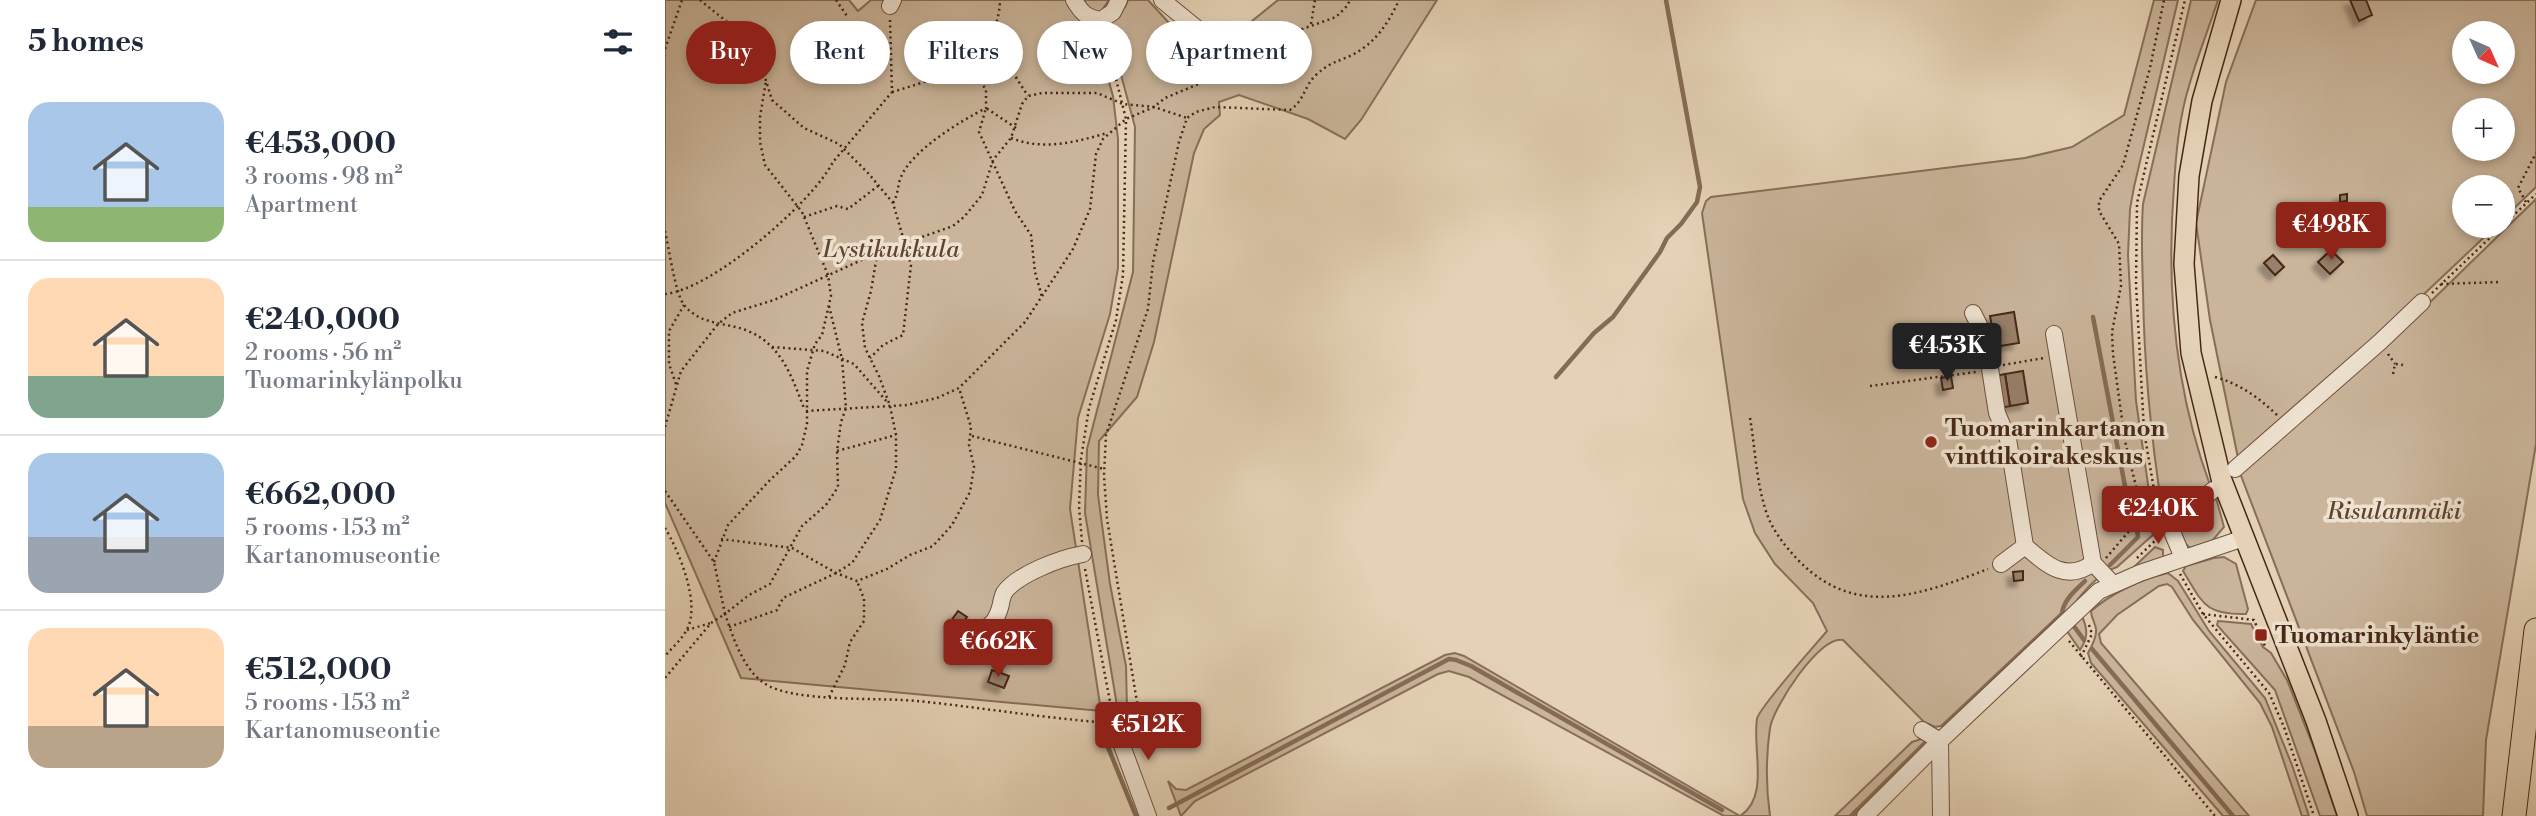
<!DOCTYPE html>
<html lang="en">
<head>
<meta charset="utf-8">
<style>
  :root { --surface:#fff; --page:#f2f2f3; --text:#1f2937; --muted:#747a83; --line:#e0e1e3; --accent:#8f2418 }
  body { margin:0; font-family:"Libre Bodoni",serif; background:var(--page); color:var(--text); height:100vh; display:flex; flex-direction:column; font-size:26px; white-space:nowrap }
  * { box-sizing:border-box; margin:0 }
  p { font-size:23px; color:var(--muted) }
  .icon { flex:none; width:38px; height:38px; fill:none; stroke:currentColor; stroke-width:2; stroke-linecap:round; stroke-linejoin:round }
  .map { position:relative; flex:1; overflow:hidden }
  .side { display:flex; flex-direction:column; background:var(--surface); width:665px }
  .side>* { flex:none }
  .hud { position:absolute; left:21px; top:21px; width:665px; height:63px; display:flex; gap:14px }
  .needle { width:46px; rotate:135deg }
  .controls { position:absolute; left:1787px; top:21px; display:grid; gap:14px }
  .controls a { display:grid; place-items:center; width:63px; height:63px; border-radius:50%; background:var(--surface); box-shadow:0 4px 10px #0003; font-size:35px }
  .price { position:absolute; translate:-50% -60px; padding:0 16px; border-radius:7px; background:var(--accent); color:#fff; font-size:23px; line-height:46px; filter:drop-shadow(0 2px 4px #0008) }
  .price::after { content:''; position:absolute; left:50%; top:42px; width:21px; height:16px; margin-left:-10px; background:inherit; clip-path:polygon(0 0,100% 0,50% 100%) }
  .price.selected { background:#222; color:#fff }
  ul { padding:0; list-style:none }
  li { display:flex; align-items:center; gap:21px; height:175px; padding:0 28px }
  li+li { border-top:2px solid var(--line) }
  li span { display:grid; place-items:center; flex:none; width:196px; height:140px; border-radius:21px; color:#555 }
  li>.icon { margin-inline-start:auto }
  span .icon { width:84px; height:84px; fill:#fffc; stroke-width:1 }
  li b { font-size:30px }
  h2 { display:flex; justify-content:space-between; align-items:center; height:84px; padding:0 28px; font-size:30px }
  .chip { padding:0 24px; border-radius:32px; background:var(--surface); box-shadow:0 4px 10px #0003; font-size:24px; line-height:63px }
  .chip.selected { background:var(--accent); color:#fff }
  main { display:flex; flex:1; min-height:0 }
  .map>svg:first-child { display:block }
  .green { fill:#cab59b; stroke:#886e59; stroke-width:2; fill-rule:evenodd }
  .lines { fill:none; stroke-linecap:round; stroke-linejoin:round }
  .stream { stroke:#856b56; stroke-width:4.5 }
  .building { fill:#99806a; stroke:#462717; stroke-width:2; filter:url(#shadow) }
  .minor-casing { stroke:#6e523f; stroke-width:18 }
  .major-casing { stroke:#462717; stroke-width:22 }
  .highway-casing { stroke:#462717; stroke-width:25 }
  .path { stroke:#462717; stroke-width:2.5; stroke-dasharray:2 3.5; stroke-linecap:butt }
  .minor { stroke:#eee2d0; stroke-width:16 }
  .major { stroke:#e5d2b6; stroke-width:19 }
  .highway { stroke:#e5d2b6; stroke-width:23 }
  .poi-dot { fill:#8f2418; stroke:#eee2d0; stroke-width:2.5 }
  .labels { text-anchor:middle; stroke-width:7; stroke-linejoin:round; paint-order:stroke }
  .park-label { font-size:24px; font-style:italic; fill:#604331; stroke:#eee2d0 }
  .poi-label { font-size:24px; font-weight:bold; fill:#462717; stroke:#eee2d0; text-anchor:start }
</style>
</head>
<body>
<main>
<section class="side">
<h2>5 homes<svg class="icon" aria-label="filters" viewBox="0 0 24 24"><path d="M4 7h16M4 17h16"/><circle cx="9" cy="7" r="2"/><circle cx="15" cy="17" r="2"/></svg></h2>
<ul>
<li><span style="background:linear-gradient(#a9c7e8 75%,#8fb573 0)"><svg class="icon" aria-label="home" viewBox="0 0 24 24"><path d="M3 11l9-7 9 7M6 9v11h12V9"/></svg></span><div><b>€453,000</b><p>3 rooms · 98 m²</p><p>Apartment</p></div></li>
<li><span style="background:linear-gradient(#ffd9b3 70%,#7fa58c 0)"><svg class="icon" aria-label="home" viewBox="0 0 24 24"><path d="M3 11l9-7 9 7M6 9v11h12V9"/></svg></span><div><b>€240,000</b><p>2 rooms · 56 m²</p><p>Tuomarinkylänpolku</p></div></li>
<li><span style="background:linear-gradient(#a9c7e8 60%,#9aa5b1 0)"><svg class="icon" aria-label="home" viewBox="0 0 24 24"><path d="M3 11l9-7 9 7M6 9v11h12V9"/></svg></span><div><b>€662,000</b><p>5 rooms · 153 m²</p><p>Kartanomuseontie</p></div></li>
<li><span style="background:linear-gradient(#ffd9b3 70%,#b9a48a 0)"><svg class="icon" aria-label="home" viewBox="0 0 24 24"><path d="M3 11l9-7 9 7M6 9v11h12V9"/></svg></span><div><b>€512,000</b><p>5 rooms · 153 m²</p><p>Kartanomuseontie</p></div></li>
</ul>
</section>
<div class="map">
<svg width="1871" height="816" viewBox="0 0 1871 816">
  <defs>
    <filter id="shadow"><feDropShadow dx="-6" dy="6" stdDeviation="2" flood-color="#0004"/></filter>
  </defs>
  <rect width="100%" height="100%" fill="#e5d2b6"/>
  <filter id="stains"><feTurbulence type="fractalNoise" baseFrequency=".00286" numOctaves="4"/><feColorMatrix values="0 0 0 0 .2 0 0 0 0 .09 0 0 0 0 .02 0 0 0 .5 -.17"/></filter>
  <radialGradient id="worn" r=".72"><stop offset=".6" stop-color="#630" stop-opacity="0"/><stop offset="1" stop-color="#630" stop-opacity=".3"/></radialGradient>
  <g class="green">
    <polygon points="0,0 184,0 193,11 206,0 402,0 433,44 448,96 453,139 453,268 445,314 413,418 405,509 436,711 76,678 0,503"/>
    <polygon points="419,0 444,0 435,13 425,12"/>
    <polygon points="463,0 483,0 535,57 587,21 613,0 772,0 696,120 680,139 643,119 574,95 554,102 555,115 539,129 529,153 489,342 472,397 434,441 433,495 445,584 461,666 462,709 452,706 420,513 422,449 468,272 470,127 443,26 460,7"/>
    <path d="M1489,0H1513L1469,187L1465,209L1463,255L1471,401L1490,533L1452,567C1435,572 1418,592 1407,607L1282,725L1270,727L1259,722L1178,640C1155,634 1108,708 1105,728C1101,756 1101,788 1105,816H1059L804,677L784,671L773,674L530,801L516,816L503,781L511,789L521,790L780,655L790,653L799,656L1075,816C1105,797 1087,749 1092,719C1093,709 1151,644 1162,631L1148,603L1110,564L1090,533L1078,499L1037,213L1041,201L1046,197L1360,158L1407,147L1459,115Z"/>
    <path d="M1526,0H1553C1544,28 1532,57 1524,86C1514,118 1511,153 1509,186C1501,288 1510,390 1545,485L1502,520L1498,515C1486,439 1479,367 1478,290C1477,262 1476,233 1478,204Z"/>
    <path d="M1591,0H1871V187L1838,219V187H1799V226H1831L1757,296L1573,458L1545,320L1531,223L1561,82ZM1799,33H1838V72H1799ZM1799,110H1838V149H1799Z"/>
    <polygon points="1871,199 1871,444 1821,740 1818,816 1702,816 1689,772 1575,473 1756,311"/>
    <polygon points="1551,498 1559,527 1547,541 1525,548 1515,539 1516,529"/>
    <polygon points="1490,547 1498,550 1498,558 1469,567"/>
    <path d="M1559,557L1571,564L1583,609L1581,614C1539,615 1538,603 1518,571L1521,566L1549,558Z"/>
    <path d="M1503,573L1513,581L1544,631L1600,698L1627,765L1644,816H1637L1607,727L1595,703L1528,620L1507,587L1502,584L1494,586L1452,615L1434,634L1436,643L1584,816H1558L1426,663L1423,653C1427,646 1432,637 1431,629C1430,622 1426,618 1426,611C1447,593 1476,579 1503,573Z"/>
    <path d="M1417,616C1423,630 1423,638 1415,650L1402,631Z"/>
    <polygon points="1553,621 1586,624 1598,647 1606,653 1622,680 1650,751 1672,816 1655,816 1610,690 1552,625"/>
    <polygon points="1256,739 1262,740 1262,745 1189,816 1170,816 1247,742"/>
  </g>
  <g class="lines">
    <g class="stream">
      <polyline points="1428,317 1466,518"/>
      <polyline points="891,377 929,333 948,317 995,252 1002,238 1016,224 1032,202 1035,187 1001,0"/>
      <polyline points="1445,565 1473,537 1472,530"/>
      <path d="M1397,614C1398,600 1411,590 1420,581"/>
      <polyline points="1408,625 1419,640"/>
      <polyline points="1427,649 1568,816"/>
      <polyline points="1278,726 1397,614"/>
      <polyline points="438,735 471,816"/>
      <polyline points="504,808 784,659 791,660 806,666 1057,810"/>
      <polyline points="1186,816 1261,742"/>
    </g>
  </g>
  <g class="building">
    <polygon points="1685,0 1701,0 1707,15 1694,21"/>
    <polygon points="1682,194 1682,201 1675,202 1675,195"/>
    <polygon points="1666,250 1678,262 1665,274 1653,262"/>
    <polygon points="1608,255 1619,267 1610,275 1599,263"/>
    <polygon points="1349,312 1354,343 1335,346 1333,332 1328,332 1325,316"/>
    <polygon points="1328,332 1333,332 1335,346 1330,347"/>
    <polygon points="1358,371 1363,403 1345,406 1340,374"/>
    <polygon points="1340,374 1345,406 1336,408 1331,376"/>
    <polygon points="1286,376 1288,388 1278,390 1276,378"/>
    <polygon points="1358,571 1358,580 1349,581 1348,572"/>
    <polygon points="293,611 302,617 295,627 286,621"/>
    <polygon points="333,669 337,670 336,673 344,676 339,688 323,682 327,670 332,672"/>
  </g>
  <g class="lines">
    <g class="minor-casing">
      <g id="minor">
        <path d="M409,0C416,12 421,18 436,20L448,12L454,0"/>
        <polyline points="497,0 535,31"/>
        <polyline points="225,6 228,0"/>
        <path d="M1308,313L1320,337L1332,413L1343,439L1360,546C1382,565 1401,583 1428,563"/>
        <polyline points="1389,334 1428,563 1448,584"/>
        <polyline points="1570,469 1715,342 1757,302"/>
        <polyline points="1518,558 1508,534 1508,525 1548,490"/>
        <polyline points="1336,564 1360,546"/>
        <path d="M314,633C328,624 332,620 336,604C336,602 338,595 339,593C352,574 396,558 418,554"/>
        <polyline points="448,721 483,816"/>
        <polyline points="1257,730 1275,741 1276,816"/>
        <polyline points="1200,816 1275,741 1434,591 1475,573 1579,538"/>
      </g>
    </g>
    <g class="major-casing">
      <polyline id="major" points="1566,0 1537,101 1524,176 1519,264 1526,353 1556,478 1651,721 1683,816"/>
    </g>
    <g class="highway-casing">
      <polyline id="highway" points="1849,816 1871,630"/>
    </g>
    <g class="path">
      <polyline points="35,0 67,26 96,65 107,100 139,128 174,144 204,174 228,203 246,265 238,335 218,345 205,358"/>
      <polyline points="171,0 182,16"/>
      <polyline points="646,24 650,0"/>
      <polyline points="319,48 341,62 363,96"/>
      <polyline points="0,49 17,0"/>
      <path d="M227,92C277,77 333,61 335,0"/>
      <polyline points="351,128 321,108 314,132 350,211 366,235 370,272 377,297"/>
      <path d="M346,138C378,151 411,142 442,133"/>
      <polyline points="1861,202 1853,188 1871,153"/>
      <path d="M228,203C234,193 232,186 236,177C247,150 296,121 321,108V89L303,69"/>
      <polyline points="139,217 172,206 183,209 213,186"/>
      <path d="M0,231C4,248 10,293 19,305C36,326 62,322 83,331C117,345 127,378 139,408"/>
      <polyline points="1776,284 1835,282"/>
      <polyline points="1767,293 1871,194"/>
      <path d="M0,294C46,290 147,203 168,162L227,92L225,20"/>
      <path d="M164,306L177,359L181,408L176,422L172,451L173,487L161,505L137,526L105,584L84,595L60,614C68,637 78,669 99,683C126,703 215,697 252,701C312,707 372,717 433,722"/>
      <polyline points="107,347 159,351 189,364 223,403"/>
      <polyline points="1723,354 1730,364"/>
      <polyline points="1338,365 1379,358"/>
      <polyline points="1728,374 1730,364 1738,365"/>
      <path d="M1550,377C1575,384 1593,397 1612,415"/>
      <polyline points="11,384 4,364 4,331 19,305"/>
      <polyline points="1205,386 1311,372"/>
      <polyline points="141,411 242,405 272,398 294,388 360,322 408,249 425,209 431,154 438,139 461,119 489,107 500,98 572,68 601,42 671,17 682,6 685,0"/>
      <path d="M1085,418C1090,447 1091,479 1100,508C1106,529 1119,545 1134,561C1192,620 1257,594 1323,569"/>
      <polyline points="0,427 16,371 53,324 67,313 109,300 212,253 288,226 299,217 317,195 328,160 346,138 357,104 363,96 377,93 432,93 458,104 489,107 522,118"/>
      <polyline points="307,436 439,469"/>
      <polyline points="172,451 231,435"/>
      <polyline points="0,491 49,562 60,614 46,623 0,678"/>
      <polyline points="1494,519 1479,431 1471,284 1472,203 1520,0"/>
      <path d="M0,528C14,551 37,606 21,631C16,640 7,648 0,656"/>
      <polyline points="56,539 127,548 171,573 192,581 222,569 245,555 268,546 287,525 305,492 309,467 304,445 306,427 294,388"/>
      <polyline points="417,542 414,507 416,459 424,408 451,320 458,275 461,119 440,35"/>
      <polyline points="1441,558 1471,523 1475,503 1460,441 1448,354 1447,332 1456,286 1454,244 1434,211 1434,201 1458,165 1485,68 1499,0"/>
      <polyline points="1472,558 1495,536"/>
      <polyline points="49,562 63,525 105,480 131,456 137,445 142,424 142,371 150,344 157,335 166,296 163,275 137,212 100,165 95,142 95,117 101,81"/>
      <polyline points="420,569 446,707"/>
      <polyline points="1515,574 1538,614 1604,693 1619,727 1649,816"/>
      <polyline points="1538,614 1589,620 1600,646"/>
      <polyline points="64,627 112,610 118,598 171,573 187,563 215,520 231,469 231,435 225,406 214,376 200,348 197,323 206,291 212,255"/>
      <polyline points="22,630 46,623"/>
      <polyline points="1404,641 1550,816"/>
      <polyline points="1416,657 1427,634 1423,622"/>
      <polyline points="164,697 180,665 185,642 199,621 199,599 192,581"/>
      <path d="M474,747L471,718L472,702L442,519L439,475L441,435L483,309L488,262L514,142L522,118L531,112L550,107L625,110C640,100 639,86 651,75C668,59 677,62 694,51C713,39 725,20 734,0"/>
    </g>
    <use href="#minor" class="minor"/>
    <use href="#major" class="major"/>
    <use href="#highway" class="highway"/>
  </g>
  <g class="poi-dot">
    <circle cx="1266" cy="442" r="7"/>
    <rect x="1589" y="628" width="14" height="14" rx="3.5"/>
  </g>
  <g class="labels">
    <g class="park-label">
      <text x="226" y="257">Lystikukkula</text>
      <text x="1729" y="519">Risulanmäki</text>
    </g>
    <g class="poi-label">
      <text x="1280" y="436">Tuomarinkartanon<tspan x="1280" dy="28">vinttikoirakeskus</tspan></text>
      <text x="1610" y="643">Tuomarinkyläntie</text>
    </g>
  </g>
  <rect width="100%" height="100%" filter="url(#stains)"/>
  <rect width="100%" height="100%" fill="url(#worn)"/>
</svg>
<div class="controls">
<a><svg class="needle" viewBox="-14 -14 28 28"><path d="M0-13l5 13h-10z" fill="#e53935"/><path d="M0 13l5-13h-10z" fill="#747a83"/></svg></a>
<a>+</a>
<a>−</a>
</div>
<b class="price" style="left:1666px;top:262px">€498K</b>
<b class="price selected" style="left:1282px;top:383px">€453K</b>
<b class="price" style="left:1493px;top:546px">€240K</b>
<b class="price" style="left:333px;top:679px">€662K</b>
<b class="price" style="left:483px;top:762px">€512K</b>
<div class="hud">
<a class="chip selected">Buy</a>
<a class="chip">Rent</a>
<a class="chip">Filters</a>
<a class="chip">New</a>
<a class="chip">Apartment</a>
</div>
</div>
</main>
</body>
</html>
